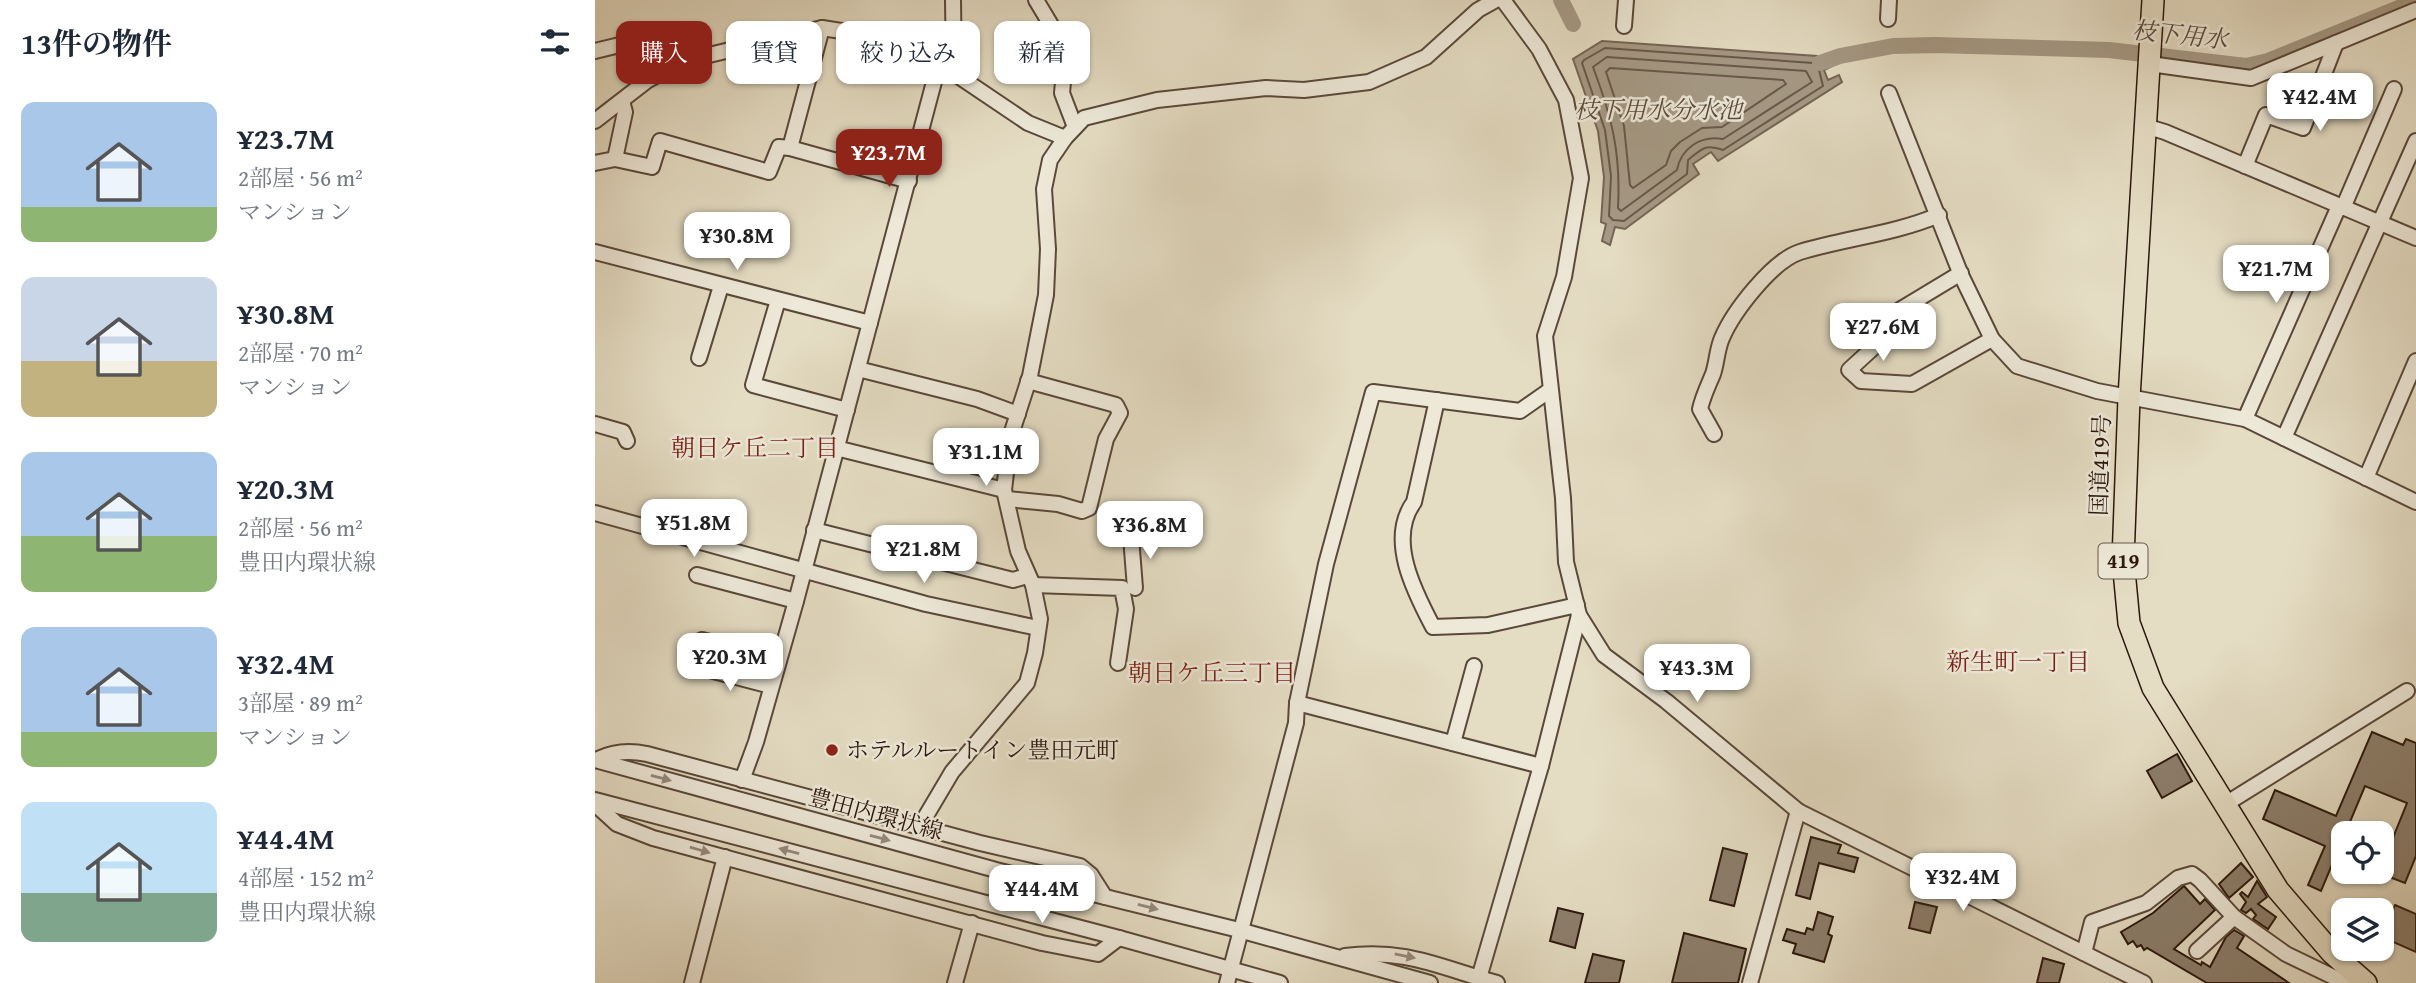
<!DOCTYPE html>
<html lang="ja">
<head>
<meta charset="utf-8">
<style>
  :root { --surface:#fff; --page:#f2f2f3; --text:#1f2937; --muted:#747a83; --accent:#8f2418 }
  body { margin:0; font-family:"Gentium Book Plus","Noto Serif JP",serif; background:var(--page); color:var(--text); height:100vh; display:flex; flex-direction:column; font-size:26px; white-space:nowrap }
  * { box-sizing:border-box; margin:0 }
  p { font-size:23px; color:var(--muted) }
  .icon { flex:none; width:38px; height:38px; fill:none; stroke:currentColor; stroke-width:2; stroke-linecap:round; stroke-linejoin:round }
  .map { position:relative; flex:1; overflow:hidden }
  .panel { display:flex; flex-direction:column; background:var(--surface); width:595px }
  .panel>* { flex:none }
  .guide { position:absolute; left:21px; top:21px; width:665px; height:63px; display:flex; gap:14px }
  .buttons { position:absolute; left:1736px; top:821px; display:grid; gap:14px }
  .buttons a { display:grid; place-items:center; width:63px; height:63px; border-radius:14px; background:var(--surface); box-shadow:0 2px 5px #0004; font-size:35px }
  .price { position:absolute; translate:-50% -60px; padding:0 16px; border-radius:14px; background:#fff; color:#222; font-size:23px; line-height:46px; filter:drop-shadow(0 2px 4px #0008) }
  .price::after { content:''; position:absolute; left:50%; top:42px; width:21px; height:16px; margin-left:-10px; background:inherit; clip-path:polygon(0 0,100% 0,50% 100%) }
  .price.selected { background:var(--accent); color:#fff }
  ul { padding:0; list-style:none }
  li { display:flex; align-items:center; gap:21px; height:175px; padding:0 21px }
  li span { display:grid; place-items:center; flex:none; width:196px; height:140px; border-radius:14px; color:#555 }
  li>.icon { margin-inline-start:auto }
  span .icon { width:84px; height:84px; fill:#fffc; stroke-width:1 }
  li b { font-size:30px }
  h2 { display:flex; justify-content:space-between; align-items:center; height:84px; padding:0 21px; font-size:30px }
  .pill { padding:0 24px; border-radius:14px; background:var(--surface); box-shadow:0 2px 5px #0004; font-size:24px; line-height:63px }
  .pill.selected { background:var(--accent); color:#fff }
  main { display:flex; flex:1; min-height:0 }
  .map>svg:first-child { display:block }
  .water { fill:#a59985; stroke:#756555; stroke-width:2 }
  .lines { fill:none; stroke-linecap:round; stroke-linejoin:round }
  .shore { stroke:#685849; stroke-width:2 }
  .canal { stroke:#a59985; stroke-width:16 }
  .building { fill:#8c7e6c; stroke:#2c180d; stroke-width:2 }
  .minor-casing { stroke:#5a493a; stroke-width:18 }
  .highway-casing { stroke:#2c180d; stroke-width:24 }
  .minor { stroke:#ede8d8; stroke-width:14 }
  .highway { stroke:#e4dcc3; stroke-width:21 }
  .oneway { fill:#968a7d }
  .poi-dot { fill:#8f2418; stroke:#ede8d8; stroke-width:2.5 }
  .labels { text-anchor:middle; stroke-width:5; stroke-linejoin:round; paint-order:stroke }
  .shield { fill:#ede8d8; stroke:#66564a; stroke-width:2 }
  .shield-label { font-size:21px; font-weight:bold; fill:#2c180d }
  .street-label { font-size:23px; fill:#2c180d; stroke:#ede8d8 }
  .poi-label { font-size:23px; fill:#2c180d; stroke:#ede8d8; text-anchor:start }
  .water-label { font-size:24px; font-style:italic; fill:#5c4c3d; stroke:#ede8d8 }
  .neighbourhood-label { font-size:24px; fill:#7a1f14; stroke:#ede8d8 }
</style>
</head>
<body>
<main>
<section class="panel">
<h2>13件の物件<svg class="icon" aria-label="filters" viewBox="0 0 24 24"><path d="M4 7h16M4 17h16"/><circle cx="9" cy="7" r="2"/><circle cx="15" cy="17" r="2"/></svg></h2>
<ul>
<li><span style="background:linear-gradient(#a9c7e8 75%,#8fb573 0)"><svg class="icon" aria-label="home" viewBox="0 0 24 24"><path d="M3 11l9-7 9 7M6 9v11h12V9"/></svg></span><div><b>¥23.7M</b><p>2部屋 · 56 m²</p><p>マンション</p></div></li>
<li><span style="background:linear-gradient(#c9d6e8 60%,#c2b280 0)"><svg class="icon" aria-label="home" viewBox="0 0 24 24"><path d="M3 11l9-7 9 7M6 9v11h12V9"/></svg></span><div><b>¥30.8M</b><p>2部屋 · 70 m²</p><p>マンション</p></div></li>
<li><span style="background:linear-gradient(#a9c7e8 60%,#8fb573 0)"><svg class="icon" aria-label="home" viewBox="0 0 24 24"><path d="M3 11l9-7 9 7M6 9v11h12V9"/></svg></span><div><b>¥20.3M</b><p>2部屋 · 56 m²</p><p>豊田内環状線</p></div></li>
<li><span style="background:linear-gradient(#a9c7e8 75%,#8fb573 0)"><svg class="icon" aria-label="home" viewBox="0 0 24 24"><path d="M3 11l9-7 9 7M6 9v11h12V9"/></svg></span><div><b>¥32.4M</b><p>3部屋 · 89 m²</p><p>マンション</p></div></li>
<li><span style="background:linear-gradient(#bfe0f5 65%,#7fa58c 0)"><svg class="icon" aria-label="home" viewBox="0 0 24 24"><path d="M3 11l9-7 9 7M6 9v11h12V9"/></svg></span><div><b>¥44.4M</b><p>4部屋 · 152 m²</p><p>豊田内環状線</p></div></li>
</ul>
</section>
<div class="map">
<svg width="1821" height="983" viewBox="0 0 1821 983">
  <rect width="100%" height="100%" fill="#e4dcc3"/>
  <filter id="stains"><feTurbulence type="fractalNoise" baseFrequency=".00286" numOctaves="4"/><feColorMatrix values="0 0 0 0 .2 0 0 0 0 .09 0 0 0 0 .02 0 0 0 .5 -.17"/></filter>
  <radialGradient id="worn" r=".72"><stop offset=".6" stop-color="#630" stop-opacity="0"/><stop offset="1" stop-color="#630" stop-opacity=".3"/></radialGradient>
  <polygon class="water" points="1007,41 1222,56 1223,58 1242,51 1247,61 1229,70 1233,80 1244,75 1247,82 1123,161 1116,152 1098,164 1104,174 1030,229 1020,227 1015,245 1007,241 1011,224 1006,222 1009,177 1003,131 978,59"/>
  <g class="lines">
    <g class="shore">
      <path d="M1010,48L1218,63L1223,66L1228,86L1128,150C1110,144 1108,148 1093,160L1092,174L1029,221L1018,220L1014,216L1016,176L1010,130L987,63L989,60Z"/>
      <path d="M1012,57L1211,71L1217,82L1128,139C1106,135 1086,148 1082,170L1026,211L1023,208C1026,153 1017,118 998,67Z"/>
      <polygon points="1015,68 1188,80 1191,84 1127,127 1107,128 1085,142 1076,151 1071,165 1038,188 1035,185 1029,126 1011,72"/>
    </g>
    <g class="canal">
      <polyline points="966,0 978,24"/>
      <polyline points="1225,63 1245,56 1298,46 1340,45 1514,50 1651,66 1673,61 1821,1"/>
    </g>
  </g>
  <g class="building">
    <polygon points="1777,732 1808,745 1811,739 1821,743 1821,856 1810,883 1784,873 1787,872 1787,865 1812,803 1770,786 1726,891 1713,885 1730,846 1668,819 1680,790 1741,816"/>
    <polygon points="1582,754 1597,781 1567,798 1552,771"/>
    <polygon points="1216,837 1246,845 1243,853 1263,858 1259,872 1224,863 1215,899 1201,895"/>
    <polygon points="1128,848 1152,854 1139,906 1115,900"/>
    <polygon points="1646,863 1658,877 1634,898 1624,884"/>
    <polygon points="1662,881 1672,897 1663,904 1681,917 1673,929 1658,919 1661,915 1656,909 1651,913 1646,910 1651,902 1645,894 1647,892 1653,897"/>
    <polygon points="1589,886 1605,904 1610,899 1620,910 1579,949 1606,965 1607,962 1615,967 1631,937 1639,930 1649,936 1642,948 1694,983 1612,983 1552,948 1549,950 1546,945 1542,947 1538,941 1533,944 1526,932 1558,913"/>
    <polygon points="1320,902 1342,907 1335,933 1314,928"/>
    <polygon points="1800,905 1821,914 1821,952 1787,937"/>
    <polygon points="963,908 988,914 980,948 955,941"/>
    <polygon points="1223,912 1238,917 1233,934 1237,936 1229,962 1198,953 1201,944 1188,940 1192,929 1210,934 1212,928 1218,930"/>
    <polygon points="1089,933 1151,949 1143,983 1077,983"/>
    <polygon points="998,954 1029,961 1024,983 990,983"/>
    <polygon points="1448,958 1469,964 1464,983 1442,983"/>
  </g>
  <g class="lines">
    <g class="minor-casing">
      <g id="minor">
        <polyline points="358,0 359,73"/>
        <polyline points="441,0 471,50 467,93 480,127"/>
        <polyline points="908,0 944,49 971,100 986,178 969,277 950,336 968,498 971,562 984,615 1009,655 1071,701 1203,811 1549,983"/>
        <polyline points="1293,19 1294,0"/>
        <polyline points="1029,26 1031,0"/>
        <polyline points="0,51 70,34 82,65"/>
        <polyline points="1555,64 1656,78 1821,10"/>
        <polyline points="1294,93 1366,275 1397,339 1422,366 1502,391 1650,419 1821,502"/>
        <polyline points="27,101 30,112 20,159 57,167 65,141 174,172 184,147 195,148 227,28"/>
        <polyline points="0,121 53,80 89,61 227,28 272,35 313,49 344,63 433,123 470,138"/>
        <polyline points="1550,126 1570,132 1821,238"/>
        <polyline points="195,148 314,181"/>
        <polyline points="0,163 20,159"/>
        <polyline points="1650,166 1671,115 1708,128 1741,43"/>
        <polyline points="1748,208 1799,89"/>
        <polyline points="0,252 275,323"/>
        <polyline points="1366,273 1298,314 1300,320 1279,347 1254,370 1266,381 1317,384 1397,339"/>
        <polyline points="183,300 158,385 252,410"/>
        <polyline points="104,358 126,286"/>
        <polyline points="263,369 382,399 423,414"/>
        <path d="M842,400L819,502C792,539 819,591 838,627L893,625L982,605"/>
        <polyline points="1650,419 1744,206"/>
        <polyline points="0,424 28,432 32,441"/>
        <path d="M1119,434L1105,409C1108,396 1113,386 1118,374C1122,362 1122,349 1127,338C1138,312 1177,261 1205,252C1251,238 1299,234 1344,215"/>
        <polyline points="1689,438 1821,141"/>
        <polyline points="241,448 409,490"/>
        <polyline points="1771,478 1821,361"/>
        <polyline points="412,499 463,504 487,511 494,508 511,439 525,413 521,405 433,381"/>
        <polyline points="0,513 331,604 443,628"/>
        <polyline points="219,530 418,580 432,576"/>
        <polyline points="536,537 540,588"/>
        <polyline points="102,575 201,601"/>
        <polyline points="438,585 527,588 531,609 523,663"/>
        <polyline points="107,640 184,660"/>
        <polyline points="103,667 176,686"/>
        <polyline points="702,703 946,766"/>
        <polyline points="858,743 879,666"/>
        <polyline points="0,760 401,870 644,930 835,983"/>
        <path d="M1,760C18,751 34,750 52,754L385,843L485,866L496,875L510,897"/>
        <polyline points="147,780 161,742 201,601 344,63"/>
        <polyline points="0,800 524,938 685,983"/>
        <polyline points="0,804 22,824 58,838 447,943 503,954 524,938"/>
        <polyline points="1629,805 1812,691"/>
        <polyline points="325,826 357,772 432,683 440,653 445,619 438,585 423,551 409,490 415,438 435,376 451,295 453,249 449,189 455,160 470,138 489,118 562,100 671,88 709,90 774,82 831,57 883,10 901,0"/>
        <polyline points="1602,951 1639,917"/>
        <polyline points="1489,953 1497,922 1551,903 1583,878 1597,874 1605,880 1639,917 1691,954 1747,981 1765,978"/>
        <path d="M750,956C811,948 846,968 902,983"/>
        <polyline points="884,978 946,766 984,615"/>
        <polyline points="97,983 130,857"/>
        <polyline points="360,983 377,923"/>
        <polyline points="632,983 701,723 702,703 731,564 778,392 925,411 955,390"/>
        <polyline points="1155,983 1203,811"/>
      </g>
    </g>
    <g class="highway-casing">
      <polyline id="highway" points="1558,0 1534,398 1528,560 1534,623 1558,688 1683,890 1737,953 1771,983"/>
    </g>
    <use href="#minor" class="minor"/>
    <use href="#highway" class="highway"/>
  </g>
  <defs><path id="oneway-solid" d="M-6-.8H1V-3.2L6.5 0L1 3.2V.8H-6Z" transform="scale(1.75)"/></defs>
  <g class="oneway">
    <use href="#oneway-solid" transform="translate(66 778) rotate(15)"/>
    <use href="#oneway-solid" transform="translate(285 838) rotate(15)"/>
    <use href="#oneway-solid" transform="translate(105 850) rotate(16)"/>
    <use href="#oneway-solid" transform="translate(194 851) rotate(-165)"/>
    <use href="#oneway-solid" transform="translate(553 907) rotate(14)"/>
    <use href="#oneway-solid" transform="translate(810 956) rotate(11)"/>
  </g>
  <circle class="poi-dot" cx="237" cy="750" r="7"/>
  <g class="labels">
    <rect class="shield" x="1503.5" y="543.5" width="49" height="35" rx="5"/>
    <g class="shield-label">
      <text x="1528" y="568">419</text>
    </g>
    <g class="street-label">
      <text transform="translate(1505 465) rotate(-88)" y="8">国道419号</text>
      <text transform="translate(281 814) rotate(15)" y="8">豊田内環状線</text>
    </g>
    <g class="poi-label">
      <text x="251" y="758">ホテルルートイン豊田元町</text>
    </g>
    <g class="water-label">
      <text transform="translate(1585 35) rotate(6)" y="8">枝下用水</text>
      <text x="1063" y="118">枝下用水分水池</text>
    </g>
    <g class="neighbourhood-label">
      <text x="160" y="456">朝日ケ丘二丁目</text>
      <text x="1423" y="670">新生町一丁目</text>
      <text x="617" y="681">朝日ケ丘三丁目</text>
    </g>
  </g>
  <rect width="100%" height="100%" filter="url(#stains)"/>
  <rect width="100%" height="100%" fill="url(#worn)"/>
</svg>
<div class="buttons">
<a><svg class="icon" aria-label="locate" viewBox="0 0 24 24"><circle cx="12" cy="12" r="6"/><path d="M12 2v4M12 18v4M2 12h4M18 12h4"/></svg></a>
<a><svg class="icon" aria-label="layers" viewBox="0 0 24 24"><path d="M12 4l9 5-9 5-9-5zM3 14l9 5 9-5"/></svg></a>
</div>
<b class="price" style="left:1725px;top:133px">¥42.4M</b>
<b class="price selected" style="left:294px;top:189px">¥23.7M</b>
<b class="price" style="left:142px;top:272px">¥30.8M</b>
<b class="price" style="left:1681px;top:305px">¥21.7M</b>
<b class="price" style="left:1288px;top:363px">¥27.6M</b>
<b class="price" style="left:391px;top:488px">¥31.1M</b>
<b class="price" style="left:99px;top:559px">¥51.8M</b>
<b class="price" style="left:555px;top:561px">¥36.8M</b>
<b class="price" style="left:329px;top:585px">¥21.8M</b>
<b class="price" style="left:135px;top:693px">¥20.3M</b>
<b class="price" style="left:1102px;top:704px">¥43.3M</b>
<b class="price" style="left:1368px;top:913px">¥32.4M</b>
<b class="price" style="left:447px;top:925px">¥44.4M</b>
<div class="guide">
<a class="pill selected">購入</a>
<a class="pill">賃貸</a>
<a class="pill">絞り込み</a>
<a class="pill">新着</a>
</div>
</div>
</main>
</body>
</html>
